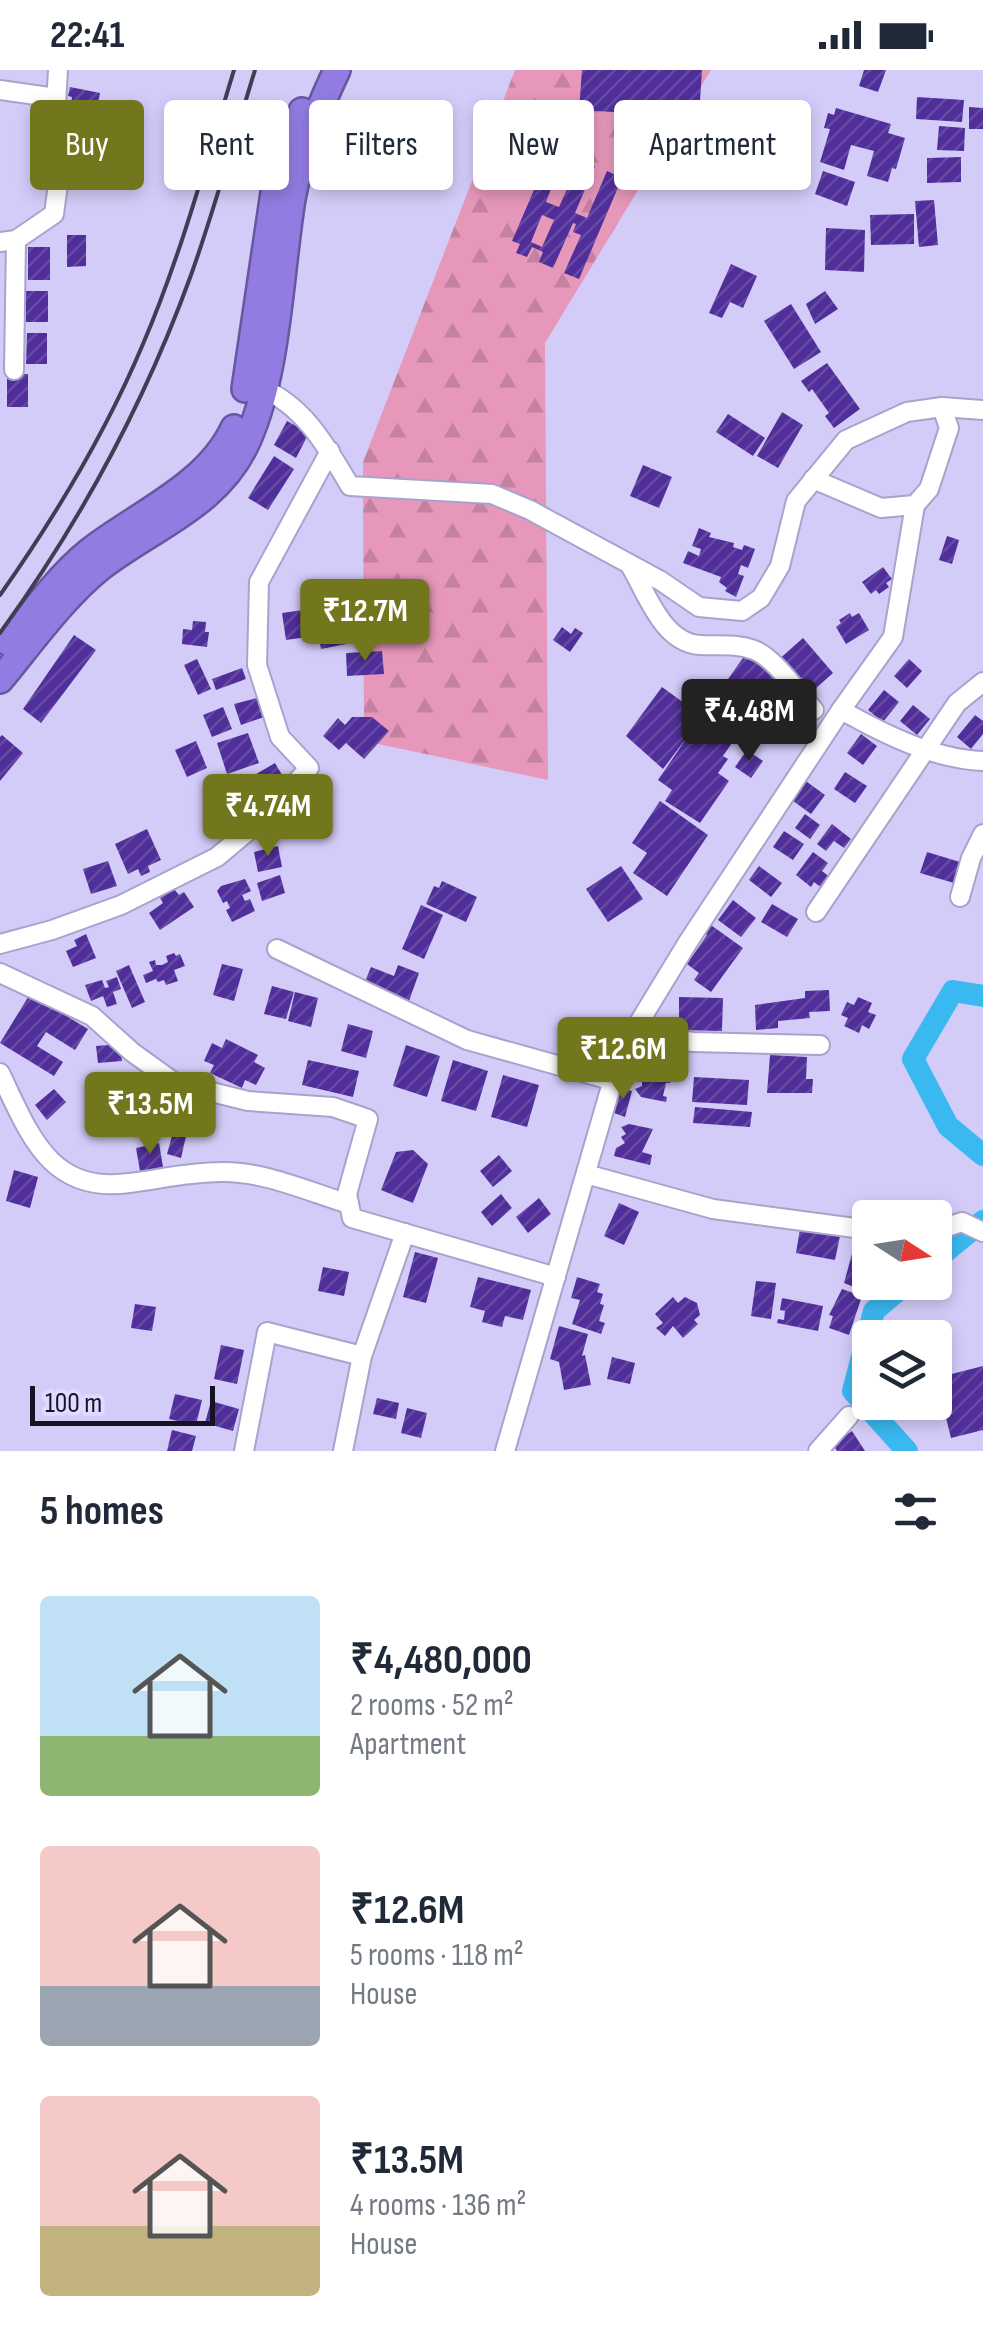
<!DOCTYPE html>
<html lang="en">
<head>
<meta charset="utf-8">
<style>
  :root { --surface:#fff; --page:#f2f2f3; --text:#1f2937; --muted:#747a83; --accent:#72761d }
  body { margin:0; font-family:"Sofia Sans Condensed",sans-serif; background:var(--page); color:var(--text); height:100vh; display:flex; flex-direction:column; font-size:38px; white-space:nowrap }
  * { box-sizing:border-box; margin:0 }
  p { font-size:32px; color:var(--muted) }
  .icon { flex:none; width:55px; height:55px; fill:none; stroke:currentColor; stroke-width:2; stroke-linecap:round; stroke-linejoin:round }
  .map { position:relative; height:1381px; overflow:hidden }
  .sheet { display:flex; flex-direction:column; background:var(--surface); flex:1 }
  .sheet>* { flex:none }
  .guide { position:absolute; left:30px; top:30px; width:925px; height:90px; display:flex; gap:20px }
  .needle { width:65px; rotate:102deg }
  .fabs { position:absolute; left:852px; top:1130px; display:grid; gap:20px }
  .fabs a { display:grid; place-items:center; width:100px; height:100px; border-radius:10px; background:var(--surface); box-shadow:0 5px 15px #0003; font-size:50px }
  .scale { position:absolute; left:30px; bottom:25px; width:185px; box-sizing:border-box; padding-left:10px; border:5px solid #151222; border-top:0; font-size:28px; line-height:35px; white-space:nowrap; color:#151222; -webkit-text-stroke:8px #dfdaff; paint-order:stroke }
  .price { position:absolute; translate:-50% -85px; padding:0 22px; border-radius:10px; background:var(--accent); color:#fff; font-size:32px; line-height:65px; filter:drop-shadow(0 2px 5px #0008) }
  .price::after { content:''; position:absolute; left:50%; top:60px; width:30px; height:22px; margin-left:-15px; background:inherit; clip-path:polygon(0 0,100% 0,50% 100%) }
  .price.on { background:#222; color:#fff }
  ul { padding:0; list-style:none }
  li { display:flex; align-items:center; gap:30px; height:250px; padding:0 40px }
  li span { display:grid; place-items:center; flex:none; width:280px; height:200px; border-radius:10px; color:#555 }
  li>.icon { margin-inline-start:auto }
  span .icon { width:120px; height:120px; fill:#fffc; stroke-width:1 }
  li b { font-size:42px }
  h2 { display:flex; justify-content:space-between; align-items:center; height:120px; padding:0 40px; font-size:42px }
  .chip { padding:0 35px; border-radius:10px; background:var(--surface); box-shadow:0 5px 15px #0003; font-size:35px; line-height:90px }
  .chip.on { background:var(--accent); color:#fff }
  .status { display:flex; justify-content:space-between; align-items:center; height:70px; padding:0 50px; background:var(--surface); direction:ltr }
  .status svg { height:28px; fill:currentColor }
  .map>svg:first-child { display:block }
  .forest { fill:url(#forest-firs) }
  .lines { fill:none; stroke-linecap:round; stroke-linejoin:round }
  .river { stroke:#3ab8f0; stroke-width:22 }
  .building { fill:url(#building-hatch); fill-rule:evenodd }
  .minor-casing { stroke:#a8a2cd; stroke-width:22 }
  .highway-casing { stroke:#66579f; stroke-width:30 }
  .minor { stroke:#fff; stroke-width:18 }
  .highway { stroke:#927ce2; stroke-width:25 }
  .rail { stroke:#413d54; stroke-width:4 }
</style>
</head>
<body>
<div class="status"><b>22:41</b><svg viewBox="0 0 49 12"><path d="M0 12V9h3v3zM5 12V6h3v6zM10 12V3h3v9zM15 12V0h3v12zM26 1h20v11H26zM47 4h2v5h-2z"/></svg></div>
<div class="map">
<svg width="983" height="1381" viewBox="0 0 983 1381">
  <defs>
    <pattern id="forest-firs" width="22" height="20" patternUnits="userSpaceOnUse" patternTransform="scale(2.5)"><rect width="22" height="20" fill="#e697ba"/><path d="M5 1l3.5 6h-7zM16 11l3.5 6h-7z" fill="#c481a0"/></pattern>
    <pattern id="building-hatch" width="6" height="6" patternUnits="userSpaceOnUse" patternTransform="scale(2.5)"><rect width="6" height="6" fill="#512f9b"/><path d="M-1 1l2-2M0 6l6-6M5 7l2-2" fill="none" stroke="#664aa2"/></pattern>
  </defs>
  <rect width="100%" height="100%" fill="#d3ccf9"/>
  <polygon class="forest" points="515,0 711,0 545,273 548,710 364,671 363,392"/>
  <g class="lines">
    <g class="river">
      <polyline points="983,926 953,921 913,989 948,1056 983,1085"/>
      <polyline points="935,1190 983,1151"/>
      <polyline points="907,1381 853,1321 874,1241 908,1212"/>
    </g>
  </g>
  <g class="building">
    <polygon points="582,0 702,0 699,47 579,40"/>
    <polygon points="864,0 886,0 878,22 859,16"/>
    <polygon points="70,17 100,23 94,53 64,47 66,39 70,40 72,27 68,26"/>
    <polygon points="917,27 964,30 962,52 916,49"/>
    <polygon points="969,37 983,38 983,59 969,59"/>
    <polygon points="836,38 891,54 888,63 905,68 896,99 892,98 888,112 867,106 874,81 851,75 844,100 820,92 830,59 824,58 828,43 834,45"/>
    <polygon points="939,56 965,58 964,81 937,80"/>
    <polygon points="100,63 105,93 75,99 74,91 78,90 76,77 71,78 69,69"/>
    <polygon points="648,68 674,69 673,99 648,99"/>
    <polygon points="678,69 694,69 693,75 742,77 742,83 753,83 752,113 734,112 734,118 716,118 717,102 687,101 687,116 683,116 683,106 678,106 679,85 684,85 685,78 677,78"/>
    <path d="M562,81L576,87L570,100L578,103L583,91L595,96L575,143L587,148L607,101L622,108L579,209L564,203L581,165L573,162L576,154L573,153L553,198L539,192L543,182L532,177L527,187L516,183L520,174L512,171L546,92L555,96ZM557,104L571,110L559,137L546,132ZM542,145L554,150L542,177L531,172Z"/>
    <polygon points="961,87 961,112 927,113 927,88"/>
    <polygon points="823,101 855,112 847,136 815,124"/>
    <polygon points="934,130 938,175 919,177 915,131"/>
    <polygon points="914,144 914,174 871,175 870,145"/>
    <polygon points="826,158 865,160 864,202 825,200"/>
    <polygon points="67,165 86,165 86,196 67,197"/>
    <rect x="28" y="177" width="22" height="33"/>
    <polygon points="731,194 757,206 743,238 730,232 722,248 709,243"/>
    <rect x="26" y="221" width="22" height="31"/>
    <polygon points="825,221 838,239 815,254 806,234"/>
    <polygon points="791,234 821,282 794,299 764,251"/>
    <polygon points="27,263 47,263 47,294 26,294"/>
    <polygon points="827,293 860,339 834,358 825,346 829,343 812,319 809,322 801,311"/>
    <rect x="7" y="304" width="21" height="33"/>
    <polygon points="782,342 803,355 778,398 757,386"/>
    <polygon points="728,344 765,368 753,386 716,362"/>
    <polygon points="287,351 309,363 296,388 274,375"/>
    <polygon points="274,386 294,399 268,440 248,428"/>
    <polygon points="643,395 672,407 659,438 630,426"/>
    <polygon points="699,458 711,463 709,467 734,473 733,477 742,480 744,475 755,479 748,498 741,495 738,504 744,506 736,527 725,521 727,518 719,512 721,507 683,493 688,481 699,486 701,479 692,476"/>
    <polygon points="947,466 959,470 952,494 939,490"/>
    <polygon points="883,497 892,509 886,513 889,517 879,524 876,520 871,524 862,512"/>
    <polygon points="387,533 389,552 395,551 397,566 373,569 369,535"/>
    <polygon points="310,539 314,566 286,570 282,543"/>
    <polygon points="336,540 336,544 352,541 357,572 321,579 318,561 326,560 322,542"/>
    <polygon points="850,543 852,547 859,543 869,560 846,574 836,557 841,553 839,550"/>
    <polygon points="193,551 206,552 205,562 209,562 207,577 182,574 183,559 192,560"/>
    <polygon points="562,557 571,564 575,558 583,563 570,582 553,570"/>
    <polygon points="74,565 96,580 41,653 23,639"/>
    <polygon points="803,568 833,603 806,627 776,592"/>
    <polygon points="382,581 384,604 347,606 346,583"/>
    <polygon points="745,585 777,608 723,686 728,689 718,703 729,711 700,753 665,731 672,720 658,710 688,666 663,699 626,666 662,617 702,646"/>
    <polygon points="197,589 211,619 198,625 184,595"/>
    <polygon points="909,589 922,601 907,618 894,606"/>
    <polygon points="242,598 246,609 216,620 212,609"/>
    <polygon points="884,620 899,632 883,652 868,640"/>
    <polygon points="261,627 267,646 241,655 234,634"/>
    <polygon points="913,635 930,649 917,665 900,651"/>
    <polygon points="223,637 232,659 212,667 203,645"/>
    <polygon points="975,645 983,651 983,664 971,679 957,667"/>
    <polygon points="352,647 372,647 389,661 364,689 346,673 339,680 323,666 338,648 345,655"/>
    <polygon points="248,663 259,693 227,704 217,673"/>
    <polygon points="861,664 877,676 863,695 847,683"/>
    <polygon points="2,665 23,683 0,711 0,667"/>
    <polygon points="196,671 207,698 187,707 175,680"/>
    <polygon points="747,680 763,691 751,708 735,697"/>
    <polygon points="275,693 288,715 249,737 243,725 250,721 244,711"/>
    <polygon points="845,702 867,716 855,733 834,719"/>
    <polygon points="803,709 825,725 811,744 789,728"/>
    <polygon points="660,731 708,765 667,826 633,803 647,783 632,773"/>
    <polygon points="805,744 820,755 810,769 795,758"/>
    <polygon points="832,754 851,769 844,778 834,771 826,781 817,774"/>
    <polygon points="147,759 161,790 148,796 150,802 141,806 138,799 128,804 115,774"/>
    <polygon points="784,761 804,774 793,790 773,777"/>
    <polygon points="278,776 282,797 258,802 254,782"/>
    <polygon points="813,782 828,793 822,801 831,808 823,819 814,812 811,817 796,805"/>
    <polygon points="927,782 960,792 954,813 920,803"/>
    <polygon points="108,791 117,816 91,824 83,799"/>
    <polygon points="621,796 643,829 608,852 586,819"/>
    <polygon points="759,796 782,813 771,827 749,810"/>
    <polygon points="280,805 285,823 262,831 257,813"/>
    <polygon points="245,809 251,821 242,825 245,831 250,829 255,841 232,852 226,840 230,838 227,831 223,833 217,821 221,816"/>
    <polygon points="442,811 477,827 466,852 426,834 434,816 439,818"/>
    <polygon points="174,819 179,825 184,822 194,837 160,860 149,843 163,833 160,828"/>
    <polygon points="733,830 756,848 741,867 718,850"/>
    <polygon points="772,834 798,849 787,867 761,852"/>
    <polygon points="421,835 443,845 424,889 402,879"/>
    <polygon points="708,853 743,878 711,922 694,910 699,903 687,894 707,865 702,861"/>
    <polygon points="86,864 96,888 73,897 66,881 77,876 74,870"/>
    <polygon points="174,883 176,886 180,884 185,896 174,900 178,911 166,915 164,910 158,912 156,909 146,913 143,905 153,901 149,892 155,890 156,895 162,895 168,892 166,886"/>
    <polygon points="222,894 243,899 234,931 213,925"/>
    <polygon points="129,895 145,932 132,938 116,901"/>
    <polygon points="398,895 419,903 409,931 364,914 371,897 394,906"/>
    <polygon points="117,907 121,919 113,922 117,934 107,937 103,926 91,931 85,915 102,910 105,918 109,917 106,911"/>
    <polygon points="272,916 294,922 286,949 264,944"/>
    <polygon points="829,920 830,941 809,942 810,948 778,951 778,958 756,960 755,935 805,928 805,921"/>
    <polygon points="295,922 318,928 311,957 288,951"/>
    <polygon points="30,924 88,959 75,980 46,962 37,976 63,992 54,1006 0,973"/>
    <polygon points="679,927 723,928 722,961 679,960"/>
    <polygon points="858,927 872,933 868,942 876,945 869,959 862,955 859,963 844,956 848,948 841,945 847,932 854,935"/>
    <polygon points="348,954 373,961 366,988 341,981"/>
    <polygon points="226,969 258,985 254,992 265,998 256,1015 245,1010 242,1018 210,1003 214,995 204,991 212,973 222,978"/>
    <polygon points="121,974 122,991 98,993 96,976"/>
    <polygon points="406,975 440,986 427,1027 393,1016"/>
    <polygon points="770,985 807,987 806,1009 813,1009 812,1023 767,1023"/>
    <polygon points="308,990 359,1001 353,1027 302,1015"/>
    <polygon points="453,990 488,1001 476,1041 441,1031"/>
    <polygon points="643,993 680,1001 678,1010 671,1009 670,1013 666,1013 663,1026 667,1027 666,1032 641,1027 635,1019 642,1016 642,1011 647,1009 642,1000"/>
    <polygon points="503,1005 539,1015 527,1057 491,1047"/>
    <polygon points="694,1007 749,1010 747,1035 692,1032"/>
    <polygon points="621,1018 632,1021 625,1047 614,1043"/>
    <polygon points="54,1019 66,1032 47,1050 35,1035"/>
    <polygon points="695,1037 752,1042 750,1057 693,1053"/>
    <polygon points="194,1043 204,1046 199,1066 188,1063 190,1059 184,1057 187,1047 192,1048"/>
    <polygon points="629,1054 653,1059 642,1082 652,1085 650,1095 614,1086 616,1078 625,1073 621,1067 626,1064 621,1057"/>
    <polygon points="174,1059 187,1062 181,1088 167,1084"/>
    <polygon points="159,1073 163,1097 140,1101 136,1078"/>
    <polygon points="413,1080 428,1094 413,1133 381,1120 396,1082"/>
    <polygon points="499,1085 512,1101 493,1117 480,1101"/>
    <polygon points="14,1100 38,1107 30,1138 6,1131"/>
    <polygon points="501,1124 512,1138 492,1156 481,1142"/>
    <polygon points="539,1128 551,1144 528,1163 516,1147"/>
    <polygon points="619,1133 639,1142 624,1175 604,1166"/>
    <polygon points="800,1159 840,1166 835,1190 796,1183"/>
    <polygon points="861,1169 870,1172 870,1204 864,1221 844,1213 853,1180 856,1181"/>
    <polygon points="415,1182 438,1188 426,1233 403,1227"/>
    <polygon points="323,1197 349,1202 344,1226 318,1221"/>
    <polygon points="478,1207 531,1220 523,1250 505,1246 502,1257 482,1252 485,1241 470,1237"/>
    <polygon points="577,1207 600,1214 597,1222 603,1224 600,1234 604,1235 599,1251 605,1253 601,1264 572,1254 580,1230 571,1228"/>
    <polygon points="756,1211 776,1213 771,1249 751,1246"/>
    <polygon points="842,1219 862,1226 849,1265 829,1258 833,1246 829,1245"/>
    <polygon points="673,1227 678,1233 685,1227 697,1233 700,1245 694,1250 698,1254 683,1268 673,1256 665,1266 656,1258 663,1253 655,1244"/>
    <polygon points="782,1228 823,1236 818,1261 777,1253 778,1249 784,1250 785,1241 780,1240"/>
    <polygon points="135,1234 156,1237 152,1261 131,1258"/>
    <polygon points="559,1256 588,1264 582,1286 585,1285 591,1315 564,1320 559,1292 550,1289"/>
    <polygon points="221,1275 244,1280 237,1314 214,1309"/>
    <polygon points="946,1280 951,1302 935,1306 935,1282"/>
    <polygon points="612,1287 635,1293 630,1314 607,1309"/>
    <polygon points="983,1296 983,1360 951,1368 936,1308"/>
    <polygon points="175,1324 202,1330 196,1355 169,1349"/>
    <polygon points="377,1328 399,1333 396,1349 373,1344"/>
    <polygon points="211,1331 239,1339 233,1361 205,1353"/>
    <polygon points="407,1338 427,1343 421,1368 401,1363"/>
    <polygon points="172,1360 196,1366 192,1381 167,1381"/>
    <polygon points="852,1361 865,1381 837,1381 833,1374"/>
  </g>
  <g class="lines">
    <g class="minor-casing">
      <g id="minor">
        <polyline points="0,20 56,28"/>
        <polyline points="0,172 16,170 54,144 61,92 54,69 58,0"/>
        <polyline points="14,300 16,170"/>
        <path d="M257,316C303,334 326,375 350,416L492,424L530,440L661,511L699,537L742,541L761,528L780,496L796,431L846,370L907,342L942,337L983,340"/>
        <polyline points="813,409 881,438 915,435 929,419 949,358 942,337"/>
        <path d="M915,435L893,567L841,640C884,664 933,689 983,691"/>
        <path d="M631,497C647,524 663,573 700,575C719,576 736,573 754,580C774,587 798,623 814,640"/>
        <polyline points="960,827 971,788 983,764"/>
        <polyline points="816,842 957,633 983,612"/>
        <polyline points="0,874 52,860 121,835 217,787 267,745 309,698 280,667 257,595 259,512 330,381"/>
        <polyline points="277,879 467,970 614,1011"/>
        <polyline points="0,903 92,946 132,982 175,1013 248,1031 333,1037 368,1049 347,1124 352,1148 556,1207"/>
        <polyline points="632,963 693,972 820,975"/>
        <path d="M0,1003C29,1063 49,1124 129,1113C160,1109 190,1102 221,1102C264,1101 309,1122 349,1134"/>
        <polyline points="586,1104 713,1139 870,1160"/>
        <polyline points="935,1161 962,1152 983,1162"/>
        <polyline points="362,1286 405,1163"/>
        <polyline points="244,1381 267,1262 362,1286 343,1381"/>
        <polyline points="505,1381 621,982 688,872 841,640"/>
        <polyline points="818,1381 849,1346"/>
      </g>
    </g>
    <g class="highway-casing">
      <g id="highway">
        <polyline points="245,319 275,116 302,41"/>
        <path d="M9,573C33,542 59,506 90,481C139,443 207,416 234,358"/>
        <path d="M0,610C30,574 64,526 101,497C154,456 220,435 248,369C278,301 280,203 292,129C300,86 318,40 337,0"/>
      </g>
    </g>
    <use href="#minor" class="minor"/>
    <use href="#highway" class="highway"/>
    <g class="rail">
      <path d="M0,525C55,447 106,362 143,274C181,185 206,92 234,0"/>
      <path d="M0,563C79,454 145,332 191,205C215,138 234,68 255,0"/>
    </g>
  </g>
</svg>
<div class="fabs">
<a><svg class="needle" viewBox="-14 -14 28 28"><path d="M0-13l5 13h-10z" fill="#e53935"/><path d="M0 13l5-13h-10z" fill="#747a83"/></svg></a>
<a><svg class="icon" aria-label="layers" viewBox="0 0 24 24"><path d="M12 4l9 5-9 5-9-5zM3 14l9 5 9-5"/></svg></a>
</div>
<div class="scale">100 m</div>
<b class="price" style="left:365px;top:594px">₹12.7M</b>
<b class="price on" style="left:749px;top:694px">₹4.48M</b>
<b class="price" style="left:268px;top:789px">₹4.74M</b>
<b class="price" style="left:623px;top:1032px">₹12.6M</b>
<b class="price" style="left:150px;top:1087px">₹13.5M</b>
<div class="guide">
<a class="chip on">Buy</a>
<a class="chip">Rent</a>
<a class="chip">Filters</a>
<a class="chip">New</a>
<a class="chip">Apartment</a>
</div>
</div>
<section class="sheet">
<h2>5 homes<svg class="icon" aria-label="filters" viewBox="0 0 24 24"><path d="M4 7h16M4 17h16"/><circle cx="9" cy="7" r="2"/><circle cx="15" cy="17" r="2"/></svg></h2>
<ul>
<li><span style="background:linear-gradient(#bfe0f5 70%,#8fb573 0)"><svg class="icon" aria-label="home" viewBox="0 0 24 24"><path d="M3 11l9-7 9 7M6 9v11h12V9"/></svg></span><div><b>₹4,480,000</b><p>2 rooms · 52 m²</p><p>Apartment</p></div></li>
<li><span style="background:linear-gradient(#f6c9c9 70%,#9aa5b1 0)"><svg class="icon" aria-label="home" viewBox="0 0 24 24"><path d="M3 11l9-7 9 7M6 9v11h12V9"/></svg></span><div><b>₹12.6M</b><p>5 rooms · 118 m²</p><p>House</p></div></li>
<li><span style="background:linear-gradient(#f6c9c9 65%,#c2b280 0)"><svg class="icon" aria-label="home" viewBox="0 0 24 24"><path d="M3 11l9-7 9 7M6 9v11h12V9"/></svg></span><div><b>₹13.5M</b><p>4 rooms · 136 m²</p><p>House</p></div></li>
</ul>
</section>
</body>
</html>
